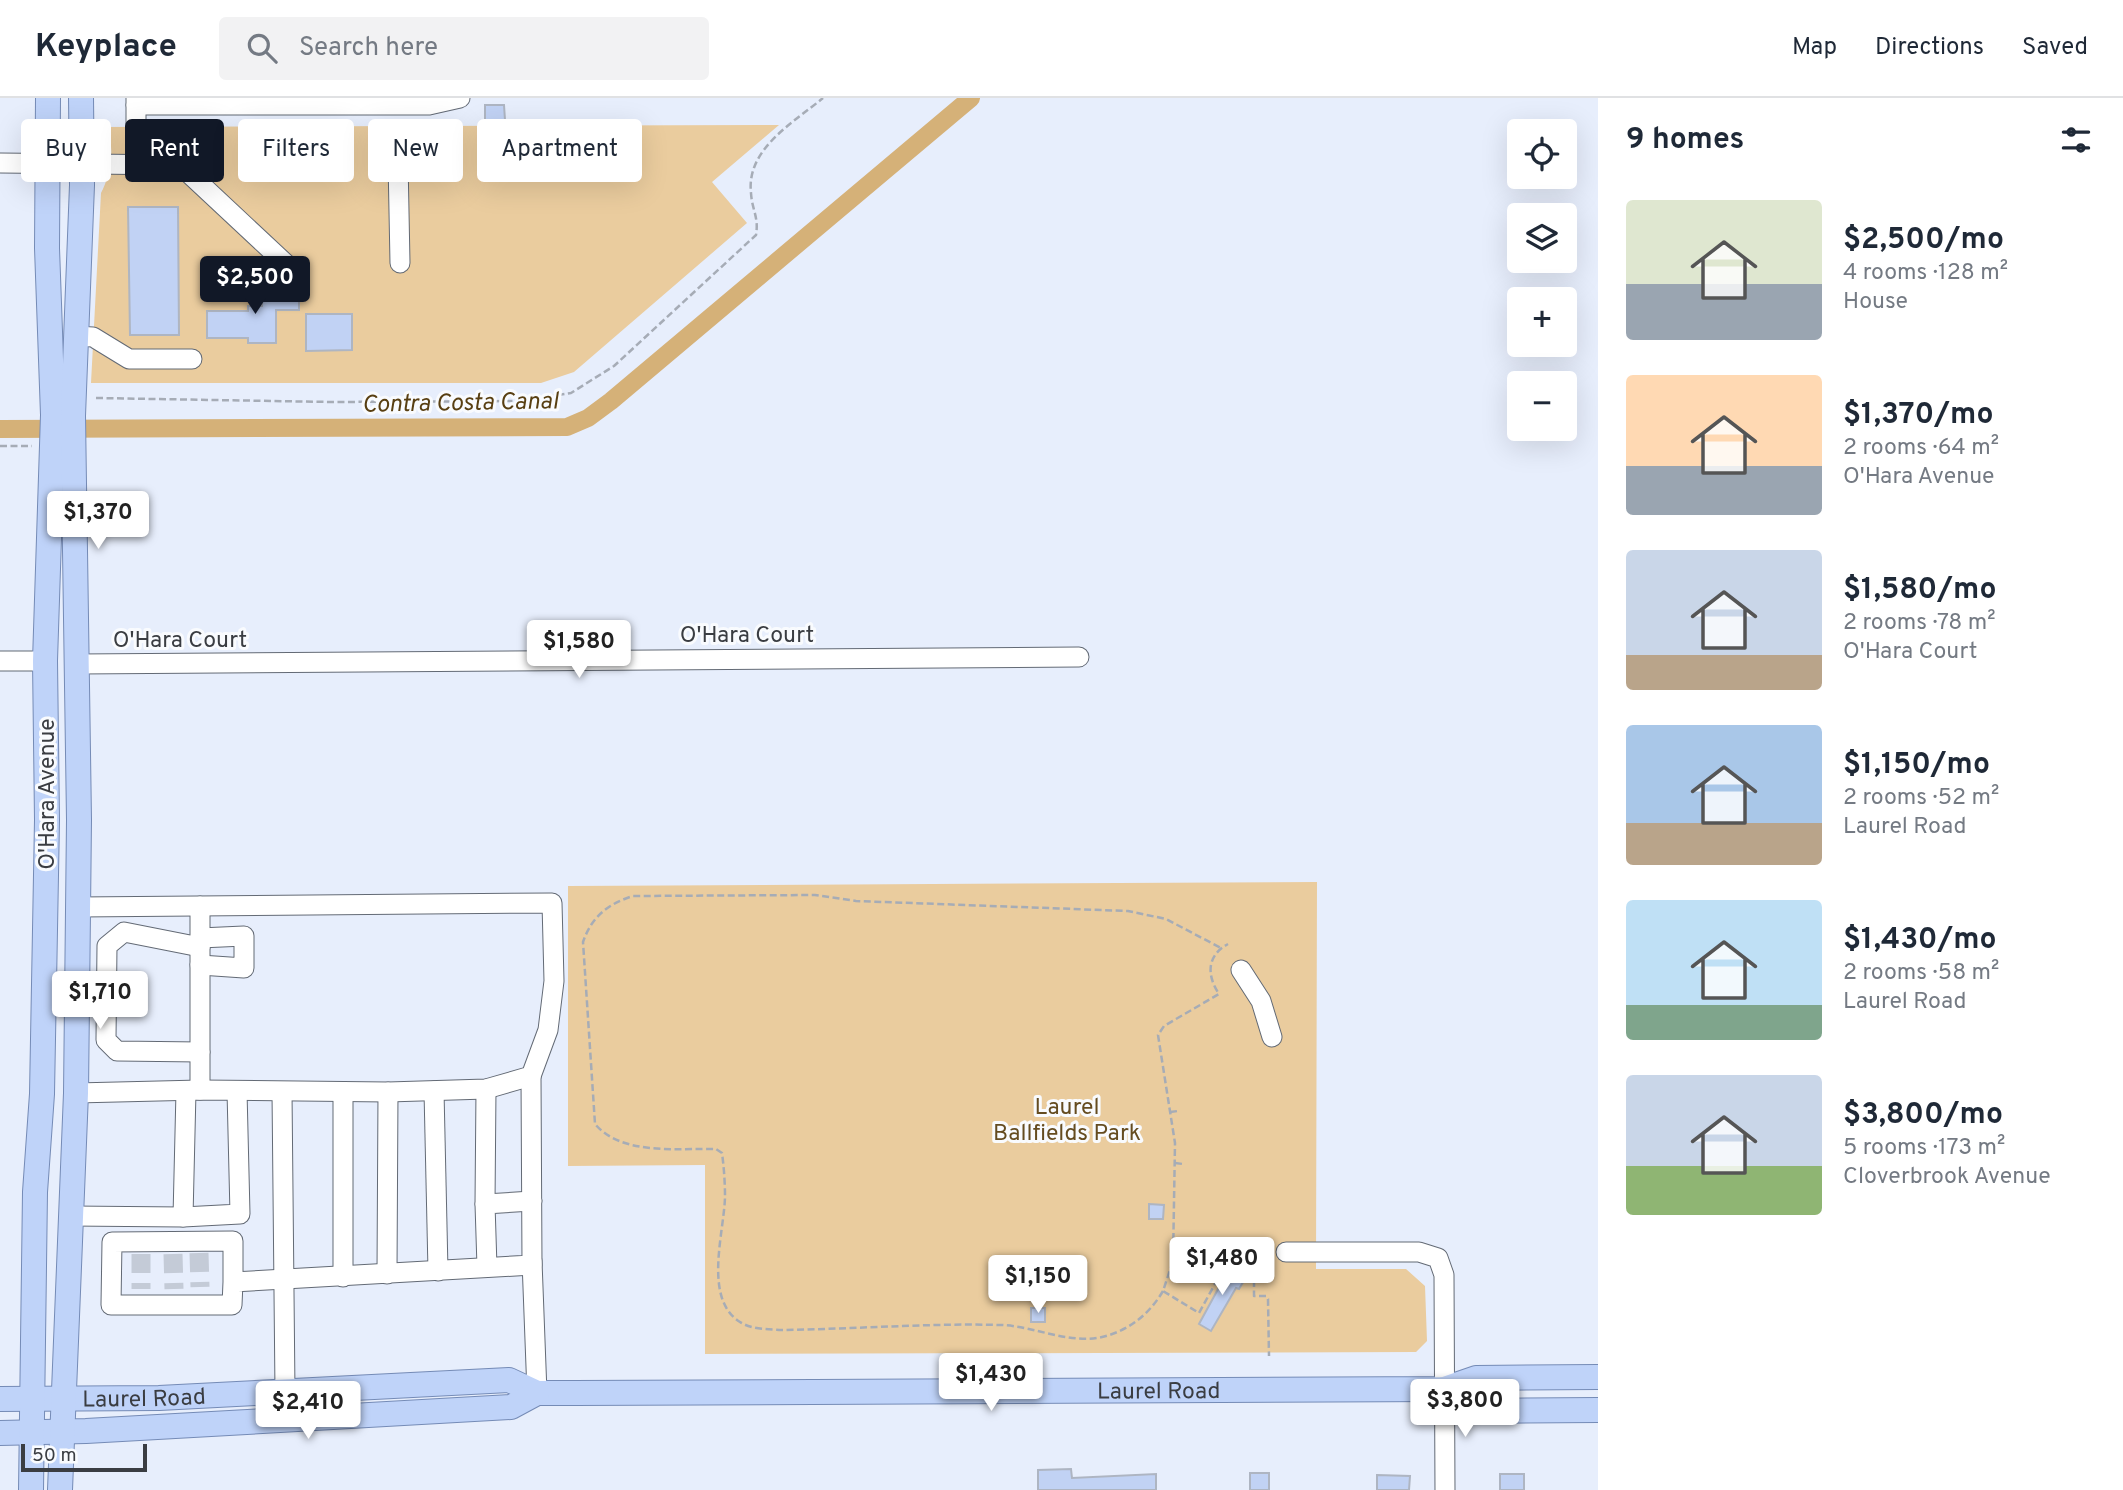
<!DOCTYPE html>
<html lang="en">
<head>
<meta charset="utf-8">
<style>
  :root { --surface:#fff; --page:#f2f2f3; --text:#1f2937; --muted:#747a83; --line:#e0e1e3; --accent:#111827 }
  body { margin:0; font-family:Overpass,sans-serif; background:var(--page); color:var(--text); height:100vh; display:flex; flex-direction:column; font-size:26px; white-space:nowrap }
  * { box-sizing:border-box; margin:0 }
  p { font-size:23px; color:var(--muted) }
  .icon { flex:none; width:38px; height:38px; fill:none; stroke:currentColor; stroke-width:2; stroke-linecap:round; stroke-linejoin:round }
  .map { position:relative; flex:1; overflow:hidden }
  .side { display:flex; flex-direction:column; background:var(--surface); width:525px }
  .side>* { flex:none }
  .banner { position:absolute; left:21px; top:21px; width:665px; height:63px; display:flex; gap:14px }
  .tools { position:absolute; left:1507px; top:21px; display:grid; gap:14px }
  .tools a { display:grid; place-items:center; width:70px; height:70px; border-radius:7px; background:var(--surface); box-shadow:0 7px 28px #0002; font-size:35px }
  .scale { position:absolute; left:21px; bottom:18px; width:126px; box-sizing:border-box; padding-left:7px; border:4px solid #3a3d42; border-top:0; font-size:19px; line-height:24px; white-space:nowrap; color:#3a3d42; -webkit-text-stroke:5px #f9fbfe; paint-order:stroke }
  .price { position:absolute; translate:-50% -60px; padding:0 16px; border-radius:7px; background:#fff; color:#222; font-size:23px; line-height:46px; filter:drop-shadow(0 2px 4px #0008) }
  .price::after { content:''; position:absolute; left:50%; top:42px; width:21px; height:16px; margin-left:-10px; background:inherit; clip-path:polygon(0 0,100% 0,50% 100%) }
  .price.selected { background:var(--accent); color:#fff }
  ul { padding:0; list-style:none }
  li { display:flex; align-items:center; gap:21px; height:175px; padding:0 28px }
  li span { display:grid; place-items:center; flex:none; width:196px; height:140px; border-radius:7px; color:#555 }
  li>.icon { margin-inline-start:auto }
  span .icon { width:84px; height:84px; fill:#fffc; stroke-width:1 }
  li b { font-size:30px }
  h2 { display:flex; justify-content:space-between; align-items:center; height:84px; padding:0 28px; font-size:30px }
  .chip { padding:0 24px; border-radius:7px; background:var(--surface); box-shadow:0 7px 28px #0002; font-size:24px; line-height:63px }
  .chip.selected { background:var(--accent); color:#fff }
  header { display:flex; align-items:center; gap:42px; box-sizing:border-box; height:98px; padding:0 35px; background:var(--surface); border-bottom:2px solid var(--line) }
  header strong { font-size:33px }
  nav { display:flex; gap:38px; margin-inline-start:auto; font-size:24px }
  .search { width:490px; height:63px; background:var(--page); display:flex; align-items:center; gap:18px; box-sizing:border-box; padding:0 24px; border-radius:7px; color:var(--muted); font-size:26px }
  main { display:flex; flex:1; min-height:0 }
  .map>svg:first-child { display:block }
  .green { fill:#eacc9e }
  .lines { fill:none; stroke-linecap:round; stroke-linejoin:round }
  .canal { stroke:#d5b178; stroke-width:18 }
  .building { fill:#c1d2f4; stroke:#aeb5c2; stroke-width:2 }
  .minor-tunnel { stroke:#c4cbd7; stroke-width:19; stroke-dasharray:19 10; stroke-linecap:butt }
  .minor-casing { stroke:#636a75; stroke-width:21 }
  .major-casing { stroke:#758bb6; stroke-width:26 }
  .path { stroke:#a6acb6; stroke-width:2.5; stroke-dasharray:7 3.5; stroke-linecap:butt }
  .minor { stroke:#fff; stroke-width:19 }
  .major { stroke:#bfd3f9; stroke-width:24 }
  .labels { text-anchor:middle; stroke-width:6; stroke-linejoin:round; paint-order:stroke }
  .street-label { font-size:23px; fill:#3a3d42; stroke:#f9fbfe }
  .park-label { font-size:23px; fill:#654c20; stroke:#f9fbfe }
  .water-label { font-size:24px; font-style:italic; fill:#583f12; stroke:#f9fbfe }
</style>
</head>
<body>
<header>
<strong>Keyplace</strong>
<div class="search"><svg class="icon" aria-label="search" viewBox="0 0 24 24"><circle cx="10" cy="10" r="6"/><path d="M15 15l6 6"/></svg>Search here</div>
<nav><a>Map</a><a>Directions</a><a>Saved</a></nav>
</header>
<main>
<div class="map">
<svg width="1598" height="1392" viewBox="0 0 1598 1392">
  <rect width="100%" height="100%" fill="#e7eefc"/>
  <g class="green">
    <path d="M779,27L712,84L747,125L574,274L541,285H91L101,95C108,83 114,57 110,43C109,38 103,33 100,29Z"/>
    <polygon points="1317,784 1316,1171 1406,1171 1425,1188 1427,1243 1416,1254 705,1256 705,1067 568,1068 568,788"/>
  </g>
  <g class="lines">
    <polyline class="canal" points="0,331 567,329 588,320 611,303 971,0"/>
  </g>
  <g class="building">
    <polygon points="485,7 504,7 505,22 485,22"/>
    <polygon points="128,109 178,109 179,237 130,237"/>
    <polygon points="262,185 299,185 299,212 276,212 276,245 248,245 248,240 207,240 207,213 248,213 248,208 262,208"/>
    <polygon points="306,216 352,216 352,252 306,253"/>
    <polygon points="1149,1106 1164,1107 1163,1121 1149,1121"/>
    <polygon points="1227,1168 1246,1179 1239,1191 1236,1190 1211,1233 1199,1226 1223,1182 1220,1180"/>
    <rect x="1031" y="1210" width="14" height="14"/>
    <polygon points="1071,1371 1072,1380 1156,1376 1156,1392 1038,1392 1038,1372"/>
    <rect x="1250" y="1375" width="19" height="17"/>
    <rect x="1500" y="1376" width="24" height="16"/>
    <polygon points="1377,1377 1410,1378 1409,1392 1377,1392"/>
  </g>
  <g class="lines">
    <g class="minor-tunnel">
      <polyline points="199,1155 200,1189"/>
      <polyline points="141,1156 141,1191"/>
      <polyline points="173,1156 174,1191"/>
    </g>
    <g class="minor-casing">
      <g id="minor">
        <polyline points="136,7 429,7 460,0"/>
        <polyline points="398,62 400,165"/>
        <polyline points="0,65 180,67 196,63"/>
        <polyline points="136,67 136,0"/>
        <polyline points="180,67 287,167"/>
        <polyline points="75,238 93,239 129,261 192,261"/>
        <polyline points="0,563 45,563"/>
        <polyline points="78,566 1079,559"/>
        <polyline points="200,840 244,838 244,870 200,867"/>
        <polyline points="1241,872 1261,903 1272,939"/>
        <polyline points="200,954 117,953 106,942 107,848 124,834 200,849"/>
        <polyline points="200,992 200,808"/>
        <polyline points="434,993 438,1173"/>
        <polyline points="282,994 285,1294"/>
        <polyline points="76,995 200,992 388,994 486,991 531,978 548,932 554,883 552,805 78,809"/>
        <polyline points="343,995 343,1179"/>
        <polyline points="485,1106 486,991"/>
        <polyline points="71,1118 183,1119 186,993"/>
        <polyline points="183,1119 240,1116 237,993"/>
        <polyline points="1286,1154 1419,1154 1438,1160 1444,1177 1445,1392"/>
        <polyline points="532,1163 537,1295"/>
        <polyline points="487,1169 485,1106 532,1103"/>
        <polyline points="387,1176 388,994"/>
        <polyline points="233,1184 232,1207 111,1207 112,1144 233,1143 233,1184 532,1167 531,978"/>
      </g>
    </g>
    <g class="major-casing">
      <g id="major">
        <polyline points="1444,1291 1475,1313 1598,1312"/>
        <path id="s1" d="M0,1301L159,1300L509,1282L537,1295H574L1444,1291L1476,1280L1598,1279"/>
        <polyline points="0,1335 86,1333 511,1309 537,1295"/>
        <polyline points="31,1392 35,1094 42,996 47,722 45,563 53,317 47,150 48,0"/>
        <polyline points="60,1392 76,995 79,722 73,318 82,87 81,0"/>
      </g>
    </g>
    <g class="path">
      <path d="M96,300L332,304L520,303L571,295L614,268L756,137C759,119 752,112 751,95C746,51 793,25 823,0"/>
      <polyline points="0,348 32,348"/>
      <polyline points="1170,1014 1178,1013"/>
      <polyline points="1175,1065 1183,1066"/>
      <polyline points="1226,1146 1227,1164 1247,1177 1258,1178"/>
      <polyline points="1254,1161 1254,1198 1266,1198 1268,1201 1269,1258"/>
      <path d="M1173,1163L1175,1045L1158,937L1164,928L1219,896C1207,878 1206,858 1228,846"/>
      <polygon points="1173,1163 1227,1164 1199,1215 1163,1193"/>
      <path d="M1163,1193C1150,1215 1131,1231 1106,1238C1072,1248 1035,1228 1001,1227C928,1225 856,1231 782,1232C769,1231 752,1232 740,1224C703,1201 724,1135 725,1099C725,1085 724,1070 722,1055L716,1051C678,1050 622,1058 595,1026L583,844C592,818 608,806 633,798L815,797L856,803L1128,813L1166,821L1221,850"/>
    </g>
    <use href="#minor" class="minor"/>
    <use href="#major" class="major"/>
  </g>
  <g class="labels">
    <g class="street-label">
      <text x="747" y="544">O'Hara Court</text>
      <text x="180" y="549">O'Hara Court</text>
      <text transform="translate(46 696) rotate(-90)" y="8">O'Hara Avenue</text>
      <text dy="8" stroke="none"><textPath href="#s1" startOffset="1162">Laurel Road</textPath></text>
      <text dy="8" stroke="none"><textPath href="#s1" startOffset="144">Laurel Road</textPath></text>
    </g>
    <g class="park-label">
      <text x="1067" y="1016">Laurel<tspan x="1067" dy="26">Ballfields Park</tspan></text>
    </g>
    <g class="water-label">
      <text transform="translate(460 304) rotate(-1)" y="8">Contra Costa Canal</text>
    </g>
  </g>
</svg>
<div class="tools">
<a><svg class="icon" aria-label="locate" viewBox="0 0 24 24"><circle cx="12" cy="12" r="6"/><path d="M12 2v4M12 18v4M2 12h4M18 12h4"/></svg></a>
<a><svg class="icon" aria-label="layers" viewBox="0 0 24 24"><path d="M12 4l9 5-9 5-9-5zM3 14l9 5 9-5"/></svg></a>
<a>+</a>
<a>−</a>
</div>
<div class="scale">50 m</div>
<b class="price selected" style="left:255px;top:218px">$2,500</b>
<b class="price" style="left:98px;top:453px">$1,370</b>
<b class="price" style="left:579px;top:582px">$1,580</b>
<b class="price" style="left:100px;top:933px">$1,710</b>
<b class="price" style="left:1222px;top:1199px">$1,480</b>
<b class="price" style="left:1038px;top:1217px">$1,150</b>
<b class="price" style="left:991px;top:1315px">$1,430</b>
<b class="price" style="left:1465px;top:1341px">$3,800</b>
<b class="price" style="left:308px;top:1343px">$2,410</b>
<div class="banner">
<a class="chip">Buy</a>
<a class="chip selected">Rent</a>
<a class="chip">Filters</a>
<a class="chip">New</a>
<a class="chip">Apartment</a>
</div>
</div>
<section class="side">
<h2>9 homes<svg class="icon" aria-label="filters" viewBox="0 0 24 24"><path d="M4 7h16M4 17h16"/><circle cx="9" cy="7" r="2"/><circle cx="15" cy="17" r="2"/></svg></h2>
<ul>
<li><span style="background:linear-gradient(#dfe7d0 60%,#9aa5b1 0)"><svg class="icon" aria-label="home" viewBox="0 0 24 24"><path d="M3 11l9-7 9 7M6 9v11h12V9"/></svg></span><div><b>$2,500/mo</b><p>4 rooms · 128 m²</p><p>House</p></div></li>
<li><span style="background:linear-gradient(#ffd9b3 65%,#9aa5b1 0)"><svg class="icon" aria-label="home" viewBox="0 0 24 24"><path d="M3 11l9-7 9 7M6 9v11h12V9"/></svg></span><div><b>$1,370/mo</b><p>2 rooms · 64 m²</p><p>O'Hara Avenue</p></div></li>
<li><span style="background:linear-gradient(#c9d6e8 75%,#b9a48a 0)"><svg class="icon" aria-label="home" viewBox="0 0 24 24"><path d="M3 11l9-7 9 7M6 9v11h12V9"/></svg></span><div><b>$1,580/mo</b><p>2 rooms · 78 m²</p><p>O'Hara Court</p></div></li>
<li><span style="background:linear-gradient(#a9c7e8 70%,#b9a48a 0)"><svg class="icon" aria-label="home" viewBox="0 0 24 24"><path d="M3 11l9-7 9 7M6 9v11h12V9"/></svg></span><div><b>$1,150/mo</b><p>2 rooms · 52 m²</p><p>Laurel Road</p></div></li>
<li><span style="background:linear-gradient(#bfe0f5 75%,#7fa58c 0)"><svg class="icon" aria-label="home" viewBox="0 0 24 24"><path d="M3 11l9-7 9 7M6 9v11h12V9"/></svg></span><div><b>$1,430/mo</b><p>2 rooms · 58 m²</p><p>Laurel Road</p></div></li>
<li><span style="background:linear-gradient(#c9d6e8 65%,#8fb573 0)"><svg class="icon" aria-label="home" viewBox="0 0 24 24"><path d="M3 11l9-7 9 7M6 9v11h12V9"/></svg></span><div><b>$3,800/mo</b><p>5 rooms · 173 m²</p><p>Cloverbrook Avenue</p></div></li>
</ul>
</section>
</main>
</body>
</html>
